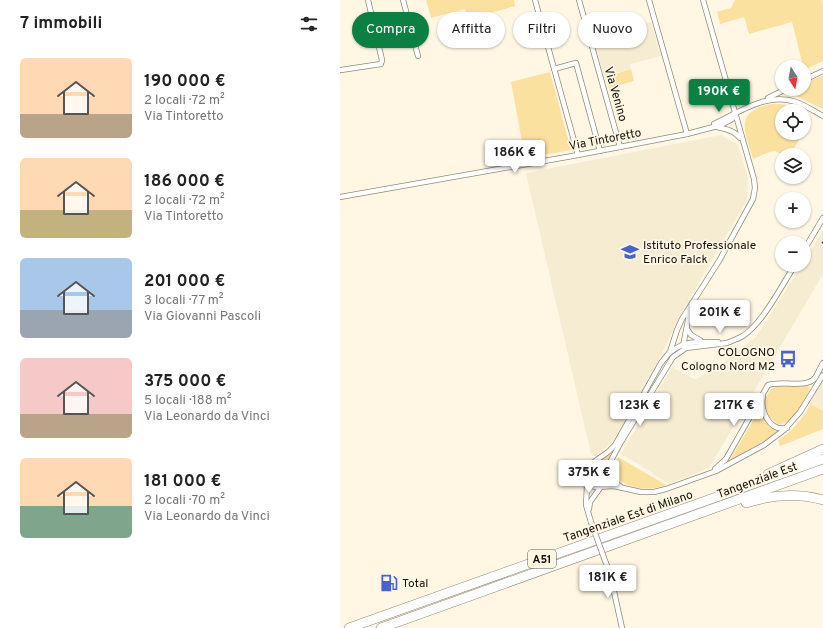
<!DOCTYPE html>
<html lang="it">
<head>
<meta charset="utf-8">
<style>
  :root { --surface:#fff; --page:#f6f6f6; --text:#222; --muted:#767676; --accent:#0b8043 }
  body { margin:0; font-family:Overpass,sans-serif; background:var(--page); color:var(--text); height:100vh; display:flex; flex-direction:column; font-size:15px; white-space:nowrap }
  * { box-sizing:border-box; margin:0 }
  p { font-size:13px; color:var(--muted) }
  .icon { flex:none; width:22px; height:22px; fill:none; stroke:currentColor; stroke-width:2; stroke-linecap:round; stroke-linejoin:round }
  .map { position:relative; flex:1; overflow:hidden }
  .details { display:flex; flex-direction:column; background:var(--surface); width:340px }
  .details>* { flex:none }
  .guide { position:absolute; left:12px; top:12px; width:380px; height:36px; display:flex; gap:8px }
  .needle { width:26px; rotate:169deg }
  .controls { position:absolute; left:435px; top:60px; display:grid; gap:8px }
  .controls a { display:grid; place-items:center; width:36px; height:36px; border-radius:50%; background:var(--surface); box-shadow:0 1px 3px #0004; font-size:20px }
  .price { position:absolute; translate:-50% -34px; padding:0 9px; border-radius:4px; background:#fff; color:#222; font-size:13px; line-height:26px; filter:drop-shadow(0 1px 2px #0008) }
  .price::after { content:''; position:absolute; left:50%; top:24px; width:12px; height:9px; margin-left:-6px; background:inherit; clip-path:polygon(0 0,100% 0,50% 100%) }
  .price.active { background:var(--accent); color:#fff }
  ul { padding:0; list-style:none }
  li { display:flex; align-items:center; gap:12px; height:100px; padding:0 20px }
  li span { display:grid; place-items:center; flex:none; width:112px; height:80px; border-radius:6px; color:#555 }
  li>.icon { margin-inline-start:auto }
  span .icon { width:48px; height:48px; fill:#fffc; stroke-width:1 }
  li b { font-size:17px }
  h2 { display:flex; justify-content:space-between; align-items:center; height:48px; padding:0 20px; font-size:17px }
  .tag { padding:0 14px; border-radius:18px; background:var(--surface); box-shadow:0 1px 3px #0004; font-size:14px; line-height:36px }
  .tag.active { background:var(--accent); color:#fff }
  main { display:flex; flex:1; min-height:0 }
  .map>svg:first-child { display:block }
  .built { fill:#f6ecd2 }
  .green { fill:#fbe19f }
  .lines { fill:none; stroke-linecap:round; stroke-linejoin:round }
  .street-casing { stroke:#908a78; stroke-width:6 }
  .highway-casing { stroke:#908a78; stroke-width:10 }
  .street { stroke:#fff; stroke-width:4.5 }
  .highway { stroke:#fff; stroke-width:9 }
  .rail { stroke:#2f2b24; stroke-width:1.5; stroke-dasharray:5 5; stroke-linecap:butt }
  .street-bridge-casing { stroke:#908a78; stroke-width:6; stroke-linecap:butt }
  .street-bridge { stroke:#fff; stroke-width:4.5 }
  .labels { text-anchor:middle; stroke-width:3.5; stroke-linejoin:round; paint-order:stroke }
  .shield { fill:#fff7e4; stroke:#5a564c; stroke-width:1 }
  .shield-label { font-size:11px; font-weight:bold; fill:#14110b }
  .street-label { font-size:12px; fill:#14110b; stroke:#fff7e4 }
  .poi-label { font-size:12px; fill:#14110b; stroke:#fff7e4; text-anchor:start }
</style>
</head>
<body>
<main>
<section class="details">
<h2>7 immobili<svg class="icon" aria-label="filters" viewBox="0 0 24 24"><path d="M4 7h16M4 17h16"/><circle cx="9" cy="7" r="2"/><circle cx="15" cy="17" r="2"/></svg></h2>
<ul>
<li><span style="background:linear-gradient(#ffd9b3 70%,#b9a48a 0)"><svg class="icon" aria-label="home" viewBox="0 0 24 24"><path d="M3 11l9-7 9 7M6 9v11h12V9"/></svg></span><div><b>190 000 €</b><p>2 locali · 72 m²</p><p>Via Tintoretto</p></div></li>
<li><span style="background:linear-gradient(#ffd9b3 65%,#c2b280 0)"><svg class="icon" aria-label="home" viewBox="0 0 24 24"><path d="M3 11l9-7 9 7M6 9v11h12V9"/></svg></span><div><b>186 000 €</b><p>2 locali · 72 m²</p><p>Via Tintoretto</p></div></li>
<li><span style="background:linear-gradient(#a9c7e8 65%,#9aa5b1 0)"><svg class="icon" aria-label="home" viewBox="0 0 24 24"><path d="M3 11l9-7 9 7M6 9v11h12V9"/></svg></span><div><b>201 000 €</b><p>3 locali · 77 m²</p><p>Via Giovanni Pascoli</p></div></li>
<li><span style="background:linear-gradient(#f6c9c9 70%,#b9a48a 0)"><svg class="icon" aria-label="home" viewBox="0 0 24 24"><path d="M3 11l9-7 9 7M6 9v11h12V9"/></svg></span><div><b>375 000 €</b><p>5 locali · 188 m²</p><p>Via Leonardo da Vinci</p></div></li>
<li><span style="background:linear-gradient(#ffd9b3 60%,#7fa58c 0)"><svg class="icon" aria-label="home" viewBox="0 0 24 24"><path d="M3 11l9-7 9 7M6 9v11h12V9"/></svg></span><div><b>181 000 €</b><p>2 locali · 70 m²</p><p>Via Leonardo da Vinci</p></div></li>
</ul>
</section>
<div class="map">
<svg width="483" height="628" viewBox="0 0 483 628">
  <rect width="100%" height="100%" fill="#fff7e4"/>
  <g class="built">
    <polygon points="311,22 321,56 290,64 291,69 264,76 252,34 259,32 263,34"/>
    <polygon points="381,135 398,145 408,178 407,200 346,304 319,359 275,437 264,450 256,456 251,454 186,173"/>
    <polygon points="483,231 483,274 369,468 329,484 293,461 281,454 332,367 354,379 356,379 375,369 416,337 462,265 464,265 464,261"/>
    <polygon points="483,379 483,411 469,403"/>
  </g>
  <g class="green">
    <polygon points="86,0 174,0 175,6 128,19 125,9 91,18"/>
    <polygon points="395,0 482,0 483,5 483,61 464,70 452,22 409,34 404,17 380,24 377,12 391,8"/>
    <polygon points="291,69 294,81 269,88 265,77"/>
    <polygon points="210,72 231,150 185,158 171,82"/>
    <polygon points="483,75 483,109 454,95 443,94 453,89 464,89 464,84"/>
    <path d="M431,104C444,104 449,104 460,111H442V133H463L450,155H442L435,151L427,153L413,159C405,131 393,112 431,104Z"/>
    <polygon points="464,114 472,119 464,132"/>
    <path d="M437,385H466L470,387C469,396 453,420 445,423C443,424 440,424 438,424C422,414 420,395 437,385Z"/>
    <path d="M471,404L483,411V429L440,446L438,440C453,431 462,419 471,404Z"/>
    <polygon points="420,409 430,426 439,432 389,461"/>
    <path d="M272,451L273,453L262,473L253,466L252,465C259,460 266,458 272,451Z"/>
    <path d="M278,457L326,485C308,492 284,490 273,472Z"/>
    <polygon points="256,473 261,477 259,484 251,482 250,479 252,474"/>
  </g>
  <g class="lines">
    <g class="street-casing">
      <g id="street">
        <polyline points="63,0 78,56"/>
        <polyline points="195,0 238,155"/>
        <polyline points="239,0 280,147"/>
        <polyline points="309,0 347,134"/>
        <polyline points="214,69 236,63 260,151"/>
        <polyline points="1,70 41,64 42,60 28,0"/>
        <polyline points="464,80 483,71"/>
        <polyline points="428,98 446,89"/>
        <path d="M374,124C399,112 427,92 456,102C465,105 474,111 483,116"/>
        <path d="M377,127C386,129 395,131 400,138"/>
        <polyline points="0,197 238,155 347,134 381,125 392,119 396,114"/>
        <polyline points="464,250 483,218"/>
        <polyline points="347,329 351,335 360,340"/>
        <path d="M397,339C420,330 441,286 455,265"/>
        <polyline points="343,346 350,310"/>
        <path d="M332,351C346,340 361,342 378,342"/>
        <path d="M423,396C420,410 429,432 447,428"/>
        <polyline points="248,467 280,486"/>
        <polyline points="268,467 271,475 277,483"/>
        <path d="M375,469L386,459L428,385C441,380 466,389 475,378C478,373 480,368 483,363"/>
        <polyline points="247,482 252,486 256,487 274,486 301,492 314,492 326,489 376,471 424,445 444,430 460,412 483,375"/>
        <polyline points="249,509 250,502 260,488 268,466 281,442 333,357 346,348 387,343 399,338"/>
        <polyline points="251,522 246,505 248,467 251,464 268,452 275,445 321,363 330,352 337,330 342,319 379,261 413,199 415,188 414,179 363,0"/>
        <polyline points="267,566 273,587 282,628"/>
      </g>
    </g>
    <g class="highway-casing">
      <g id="highway">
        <polyline points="428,474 483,449"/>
        <path d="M406,503C431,495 458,493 483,500"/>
        <polyline points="9,628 483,459"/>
        <polyline points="41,628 483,469"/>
      </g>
    </g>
    <use href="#street" class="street"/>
    <use href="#highway" class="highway"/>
    <polyline class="rail" points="482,243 483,242"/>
    <g class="street-bridge-casing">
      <polyline id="street-bridge" points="251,522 267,566"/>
    </g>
    <use href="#street-bridge" class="street-bridge"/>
  </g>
  <defs>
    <g id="school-bare" transform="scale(1.38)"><path d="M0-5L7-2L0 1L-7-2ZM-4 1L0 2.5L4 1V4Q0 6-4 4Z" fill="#4762d6" stroke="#fff7e4" stroke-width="2.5" paint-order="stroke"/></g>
    <g id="bus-bare" transform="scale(1.38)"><path d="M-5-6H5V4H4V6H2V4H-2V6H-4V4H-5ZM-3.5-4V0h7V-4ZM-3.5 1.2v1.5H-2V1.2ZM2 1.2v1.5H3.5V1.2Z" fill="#4762d6" stroke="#fff7e4" stroke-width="2.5" paint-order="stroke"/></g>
    <g id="fuel-bare" transform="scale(1.38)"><path d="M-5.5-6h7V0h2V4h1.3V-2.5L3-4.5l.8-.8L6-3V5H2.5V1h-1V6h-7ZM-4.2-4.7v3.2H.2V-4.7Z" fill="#4762d6" stroke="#fff7e4" stroke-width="2.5" paint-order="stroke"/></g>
  </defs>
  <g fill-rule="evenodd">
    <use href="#school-bare" x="290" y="252"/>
    <use href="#bus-bare" x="448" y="359"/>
    <use href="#fuel-bare" x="49" y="583"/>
  </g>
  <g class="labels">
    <rect class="shield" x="188" y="550" width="28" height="18" rx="3"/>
    <g class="shield-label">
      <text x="202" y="563">A51</text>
    </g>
    <g class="street-label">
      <text transform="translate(276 94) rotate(74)" y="4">Via Venino</text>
      <text transform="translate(265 139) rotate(-11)" y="4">Via Tintoretto</text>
      <text transform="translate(417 480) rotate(-20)" y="4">Tangenziale Est</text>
      <text transform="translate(288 516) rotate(-19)" y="4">Tangenziale Est di Milano</text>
    </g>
    <g class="poi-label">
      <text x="303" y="249">Istituto Professionale<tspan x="303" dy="14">Enrico Falck</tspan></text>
      <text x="435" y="356" text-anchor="end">COLOGNO<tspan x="435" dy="14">Cologno Nord M2</tspan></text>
      <text x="62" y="587">Total</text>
    </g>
  </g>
</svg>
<div class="controls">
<a><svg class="needle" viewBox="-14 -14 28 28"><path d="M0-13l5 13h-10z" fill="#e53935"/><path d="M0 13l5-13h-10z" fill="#767676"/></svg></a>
<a><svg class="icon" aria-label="locate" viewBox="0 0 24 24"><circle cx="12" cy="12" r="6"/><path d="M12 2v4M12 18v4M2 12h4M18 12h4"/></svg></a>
<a><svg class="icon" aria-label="layers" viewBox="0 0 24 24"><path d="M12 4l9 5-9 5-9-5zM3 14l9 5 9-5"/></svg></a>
<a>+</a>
<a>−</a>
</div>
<b class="price active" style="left:379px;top:113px">190K €</b>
<b class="price" style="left:175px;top:174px">186K €</b>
<b class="price" style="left:380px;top:334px">201K €</b>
<b class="price" style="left:300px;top:427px">123K €</b>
<b class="price" style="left:394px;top:427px">217K €</b>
<b class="price" style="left:249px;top:494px">375K €</b>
<b class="price" style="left:268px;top:599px">181K €</b>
<div class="guide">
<a class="tag active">Compra</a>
<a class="tag">Affitta</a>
<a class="tag">Filtri</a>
<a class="tag">Nuovo</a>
</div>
</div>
</main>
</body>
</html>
